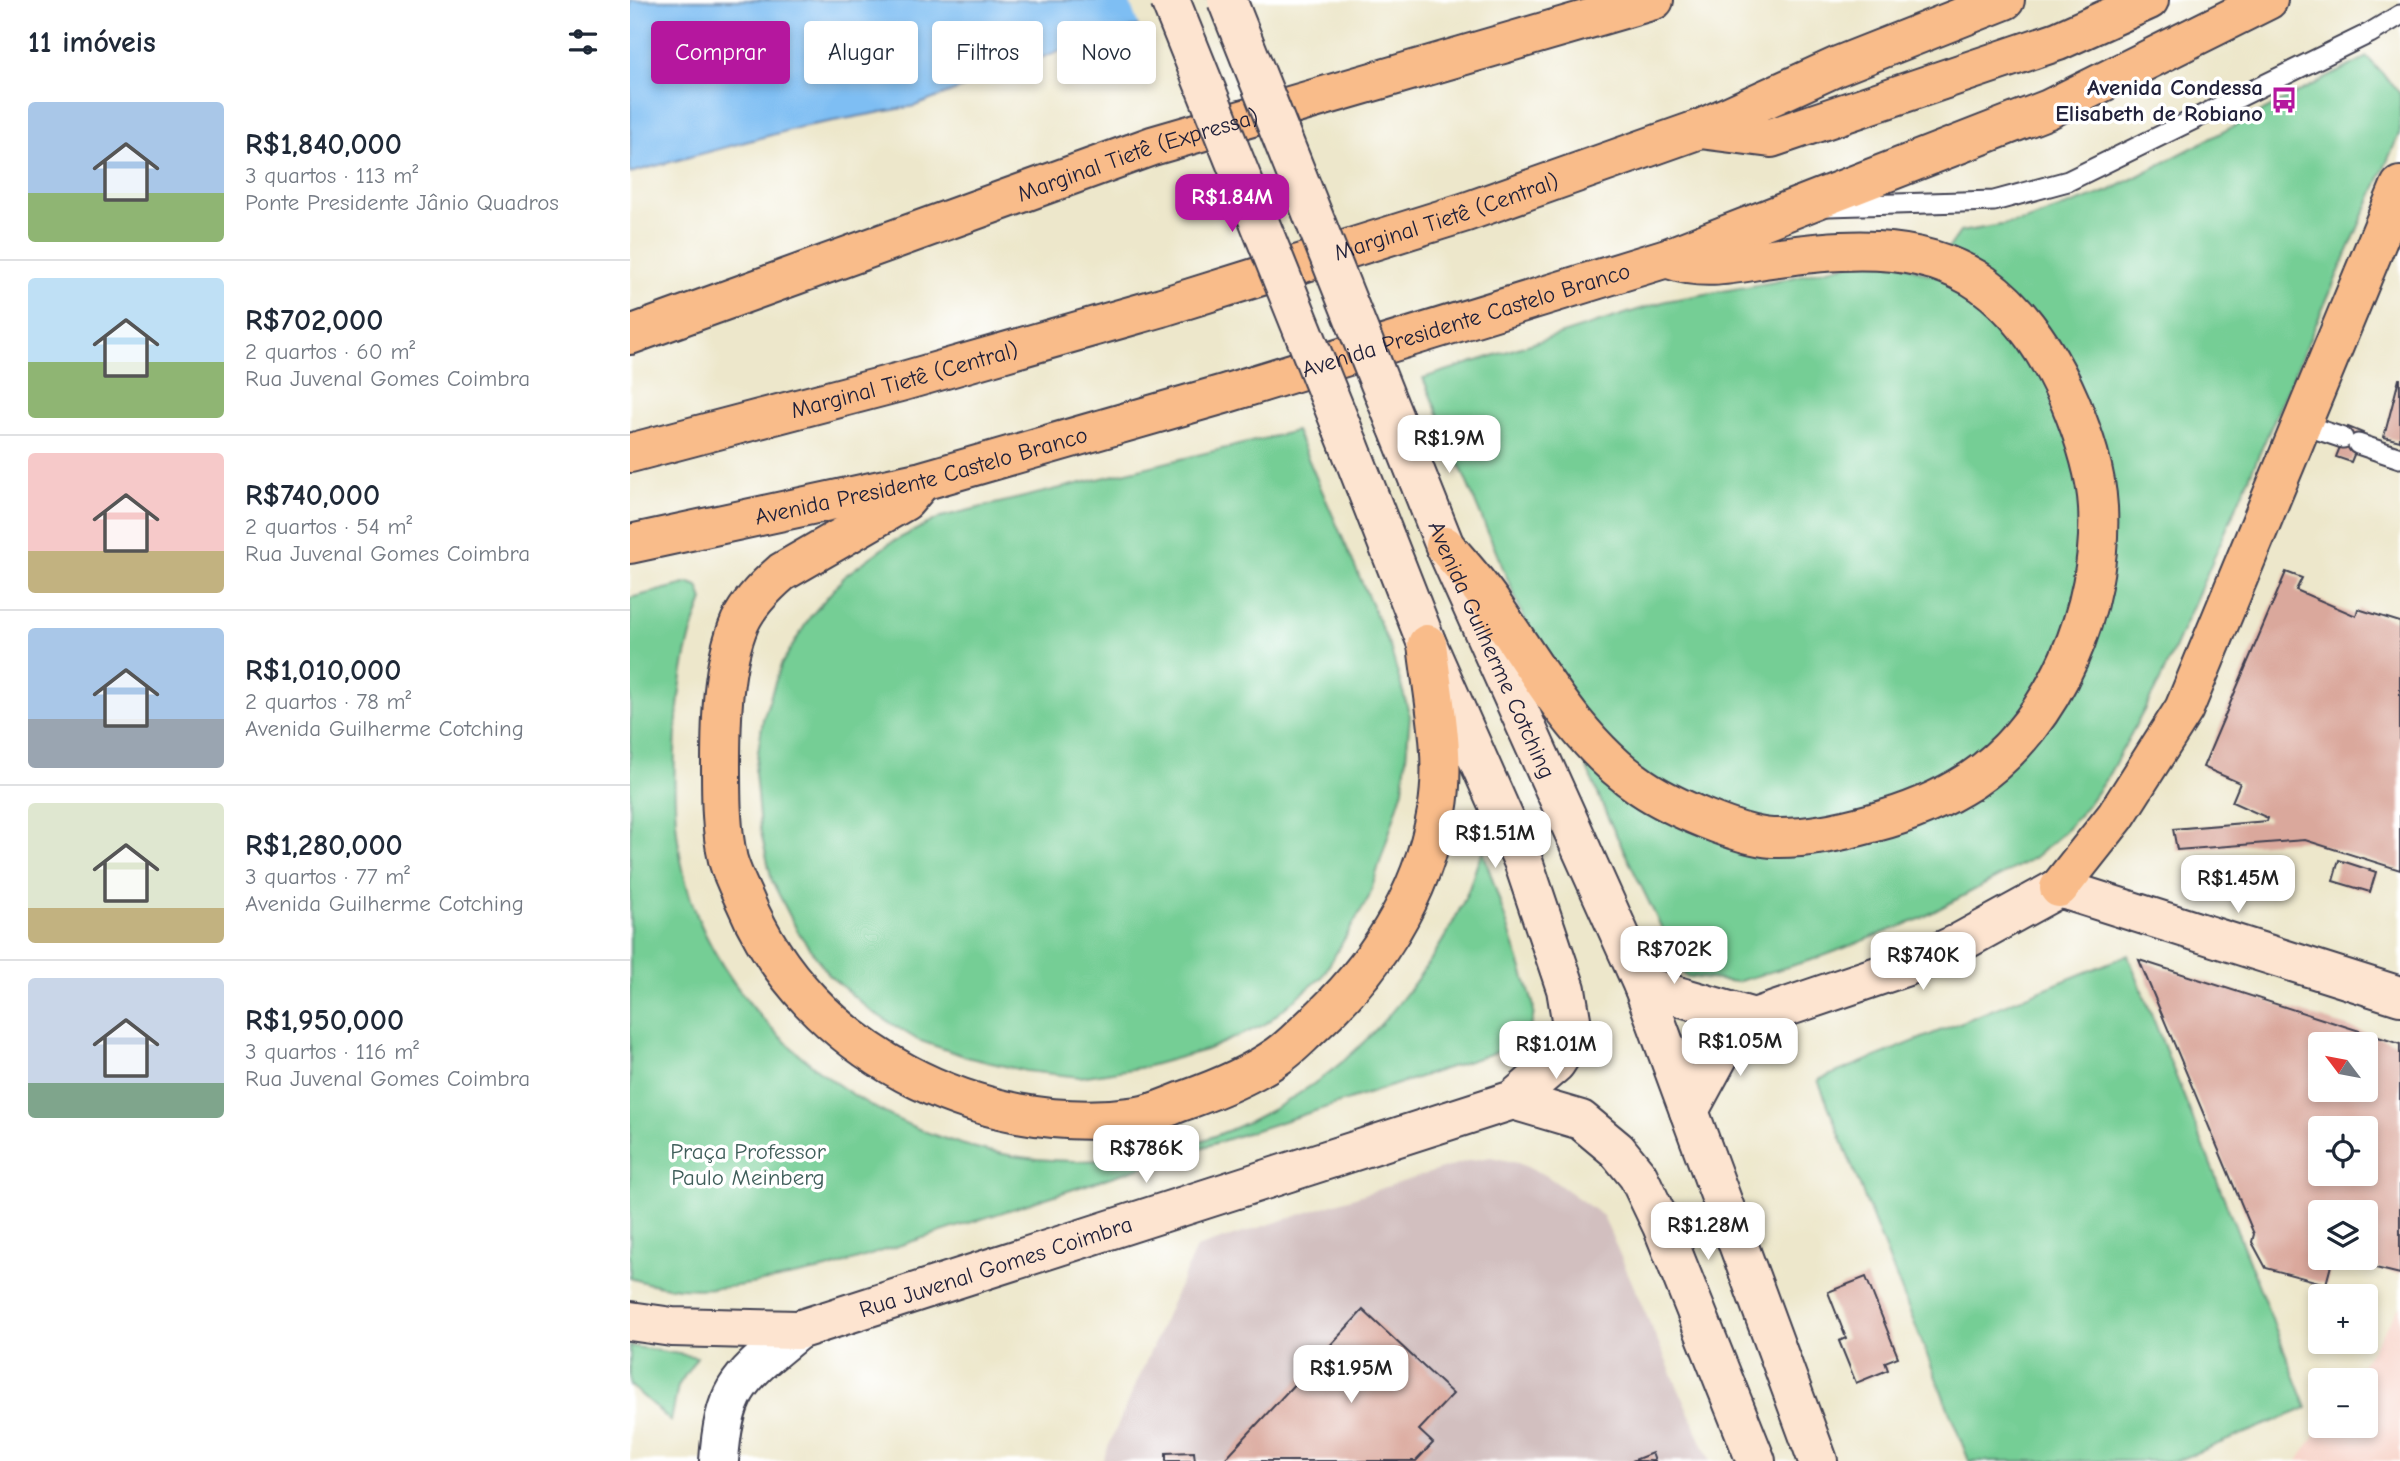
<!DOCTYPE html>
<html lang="pt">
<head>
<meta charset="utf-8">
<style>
  :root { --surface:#fff; --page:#f2f2f3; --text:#1f2937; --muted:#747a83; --line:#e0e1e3; --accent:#b5179e }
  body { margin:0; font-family:"Comic Neue",sans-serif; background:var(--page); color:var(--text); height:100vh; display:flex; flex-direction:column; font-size:26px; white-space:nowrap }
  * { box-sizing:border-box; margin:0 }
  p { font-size:23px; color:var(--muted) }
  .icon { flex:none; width:38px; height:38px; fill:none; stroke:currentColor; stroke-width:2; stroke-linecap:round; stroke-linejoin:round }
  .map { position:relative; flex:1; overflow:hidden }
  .drawer { display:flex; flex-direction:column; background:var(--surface); width:630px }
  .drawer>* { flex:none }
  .banner { position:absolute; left:21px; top:21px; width:665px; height:63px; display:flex; gap:14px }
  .needle { width:46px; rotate:302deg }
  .tools { position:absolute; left:1678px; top:1032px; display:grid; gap:14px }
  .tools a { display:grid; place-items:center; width:70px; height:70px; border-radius:7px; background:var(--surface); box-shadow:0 4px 10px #0003; font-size:35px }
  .price { position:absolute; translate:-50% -60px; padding:0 16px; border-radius:14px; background:#fff; color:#222; font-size:23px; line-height:46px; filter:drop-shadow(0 2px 4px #0008) }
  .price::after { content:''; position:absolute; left:50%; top:42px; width:21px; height:16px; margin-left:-10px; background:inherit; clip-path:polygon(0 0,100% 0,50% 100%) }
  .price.selected { background:var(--accent); color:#fff }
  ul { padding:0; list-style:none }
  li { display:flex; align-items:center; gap:21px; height:175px; padding:0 28px }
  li+li { border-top:2px solid var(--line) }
  li span { display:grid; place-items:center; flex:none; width:196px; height:140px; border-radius:7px; color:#555 }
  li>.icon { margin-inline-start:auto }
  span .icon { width:84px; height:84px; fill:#fffc; stroke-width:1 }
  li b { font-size:30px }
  h2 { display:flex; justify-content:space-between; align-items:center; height:84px; padding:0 28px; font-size:30px }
  .chip { padding:0 24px; border-radius:7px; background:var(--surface); box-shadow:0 4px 10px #0003; font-size:24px; line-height:63px }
  .chip.selected { background:var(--accent); color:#fff }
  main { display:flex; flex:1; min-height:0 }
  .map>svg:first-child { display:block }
  .built { fill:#f7d1c6 }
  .industrial { fill:#d2bfbf }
  .green { fill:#74ce95; stroke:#4b7868; stroke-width:2 }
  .water { fill:#7ebef3; stroke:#507097; stroke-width:2 }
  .pier { fill:#ede7cb }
  .building { fill:#daa89c; fill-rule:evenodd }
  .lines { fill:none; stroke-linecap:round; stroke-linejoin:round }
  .lane-casing { stroke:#404051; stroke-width:23 }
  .street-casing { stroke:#404051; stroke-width:42 }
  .secondary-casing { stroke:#404051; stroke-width:42 }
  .highway-casing { stroke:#404051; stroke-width:42 }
  .lane { stroke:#fff; stroke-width:19 }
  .street { stroke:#fff; stroke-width:38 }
  .secondary { stroke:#fde4d0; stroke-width:38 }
  .highway { stroke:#f9bc8a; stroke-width:38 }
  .secondary-bridge-casing { stroke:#404051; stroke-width:42; stroke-linecap:butt }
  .secondary-bridge { stroke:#fde4d0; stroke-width:38 }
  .labels { text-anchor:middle; stroke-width:7; stroke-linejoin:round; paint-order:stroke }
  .poi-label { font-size:23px; font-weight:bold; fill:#22223b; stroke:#fff; text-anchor:end }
  .street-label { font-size:23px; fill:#22223b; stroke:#fff }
  .park-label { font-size:23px; fill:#3f5e5a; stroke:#fff }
</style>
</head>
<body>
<main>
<section class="drawer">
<h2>11 imóveis<svg class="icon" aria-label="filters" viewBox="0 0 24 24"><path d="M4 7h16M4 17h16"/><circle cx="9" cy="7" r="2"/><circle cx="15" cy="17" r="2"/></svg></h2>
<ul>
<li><span style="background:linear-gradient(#a9c7e8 65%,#8fb573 0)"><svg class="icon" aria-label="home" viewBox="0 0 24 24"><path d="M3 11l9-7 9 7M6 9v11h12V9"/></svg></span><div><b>R$1,840,000</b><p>3 quartos · 113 m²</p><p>Ponte Presidente Jânio Quadros</p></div></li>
<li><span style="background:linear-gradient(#bfe0f5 60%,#8fb573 0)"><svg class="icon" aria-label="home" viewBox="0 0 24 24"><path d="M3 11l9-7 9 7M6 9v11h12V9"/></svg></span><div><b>R$702,000</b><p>2 quartos · 60 m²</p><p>Rua Juvenal Gomes Coimbra</p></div></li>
<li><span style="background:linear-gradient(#f6c9c9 70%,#c2b280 0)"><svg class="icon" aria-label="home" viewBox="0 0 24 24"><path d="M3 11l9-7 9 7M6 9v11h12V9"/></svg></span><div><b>R$740,000</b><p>2 quartos · 54 m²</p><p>Rua Juvenal Gomes Coimbra</p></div></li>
<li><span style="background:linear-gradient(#a9c7e8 65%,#9aa5b1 0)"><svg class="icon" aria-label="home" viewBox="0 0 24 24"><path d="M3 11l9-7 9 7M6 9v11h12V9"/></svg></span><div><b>R$1,010,000</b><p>2 quartos · 78 m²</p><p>Avenida Guilherme Cotching</p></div></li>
<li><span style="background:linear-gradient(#dfe7d0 75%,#c2b280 0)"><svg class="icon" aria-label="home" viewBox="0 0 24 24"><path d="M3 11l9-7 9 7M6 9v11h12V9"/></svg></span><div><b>R$1,280,000</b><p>3 quartos · 77 m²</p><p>Avenida Guilherme Cotching</p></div></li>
<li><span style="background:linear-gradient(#c9d6e8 75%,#7fa58c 0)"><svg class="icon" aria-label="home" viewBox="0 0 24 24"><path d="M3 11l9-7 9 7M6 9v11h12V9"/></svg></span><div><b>R$1,950,000</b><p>3 quartos · 116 m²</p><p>Rua Juvenal Gomes Coimbra</p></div></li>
</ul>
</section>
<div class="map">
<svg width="1770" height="1461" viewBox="0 0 1770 1461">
  <rect width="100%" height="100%" fill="#fff"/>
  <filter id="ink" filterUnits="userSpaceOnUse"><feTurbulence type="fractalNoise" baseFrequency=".0143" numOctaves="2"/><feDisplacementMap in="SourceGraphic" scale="14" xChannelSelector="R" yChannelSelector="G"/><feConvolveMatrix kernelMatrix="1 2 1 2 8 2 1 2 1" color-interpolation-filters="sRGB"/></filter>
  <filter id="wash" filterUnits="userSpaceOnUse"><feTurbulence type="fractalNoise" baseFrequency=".00686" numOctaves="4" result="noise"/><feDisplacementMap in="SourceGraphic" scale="28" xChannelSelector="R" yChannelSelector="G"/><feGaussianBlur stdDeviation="1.57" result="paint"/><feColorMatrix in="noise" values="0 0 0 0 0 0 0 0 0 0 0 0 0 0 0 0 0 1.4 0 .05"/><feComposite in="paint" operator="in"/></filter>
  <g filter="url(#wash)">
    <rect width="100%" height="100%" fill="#ede7cb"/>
    <polygon class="built" points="1770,1306 1770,1461 1668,1461 1691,1426 1736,1426 1736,1381 1721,1381"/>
    <polygon class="industrial" points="861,1157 888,1163 917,1176 973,1216 1080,1461 472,1461 566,1248 837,1161"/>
    <g class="green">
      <polygon points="1737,57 1770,93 1770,132 1530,681 1478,776 1457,806 1433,833 1404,858 1290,919 1188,958 1106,982 1055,976 978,818 793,378 1036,301 1144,282 1252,256 1300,275 1330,232 1395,221 1479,191"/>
      <polygon points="666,431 760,647 780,716 773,789 739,897 692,977 634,1025 576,1050 515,1067 450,1077 396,1071 340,1058 288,1040 241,1011 199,975 168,932 142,881 130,828 125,772 133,719 151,665 180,617 216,575 260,543 311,517"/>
      <path d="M59,583L68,586L73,600C53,648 47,700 45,752C43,808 46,866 68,918C94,980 136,1029 188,1070C343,1190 545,1192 701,1071C754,1030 809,957 836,896C843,881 845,865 853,851L903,1003C906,1024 898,1037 879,1048L197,1269C131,1282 66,1301 0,1278V598Z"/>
      <polygon points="1498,955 1677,1408 1546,1461 1339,1461 1188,1080"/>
      <polygon points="0,1346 67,1357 48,1386 41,1421 0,1385"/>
    </g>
    <polygon class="water" points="0,0 588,0 429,51 285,106 171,127 0,173"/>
    <polygon class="pier" points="499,0 591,0 510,29"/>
    <g id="blocks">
      <g class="building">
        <polygon points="1769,379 1770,379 1770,441 1754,437"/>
        <polygon points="1718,427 1733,433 1721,462 1706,457"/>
        <polygon points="1656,572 1672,578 1666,590 1726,616 1728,609 1770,622 1770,870 1675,840 1547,850 1543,829 1637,821 1638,818 1602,802 1610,783 1573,767"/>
        <polygon points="1709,860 1746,872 1740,892 1703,881"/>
        <path d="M1509,960L1770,1044V1274L1709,1259L1736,1258V1213H1690V1258H1703L1696,1284L1636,1268L1622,1242L1624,1234ZM1690,1045H1736V1090H1690ZM1690,1129H1736V1174H1690Z"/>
        <polygon points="1236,1277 1268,1357 1255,1362 1258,1370 1226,1383 1209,1341 1216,1338 1198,1292"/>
        <polygon points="733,1310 823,1394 789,1430 803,1443 786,1461 593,1461"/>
        <polygon points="564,1452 565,1461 536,1461 536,1453"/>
        <polygon points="1022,1453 1025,1461 1002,1461"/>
      </g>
    </g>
  </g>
  <g filter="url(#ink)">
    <use href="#blocks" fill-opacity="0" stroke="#404051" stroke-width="2"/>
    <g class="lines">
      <g class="lane-casing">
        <g id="lane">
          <polyline points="1199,206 1364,201 1438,181 1740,33 1770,15"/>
          <polyline points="1671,424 1713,438"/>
          <polyline points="1728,444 1770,458"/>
        </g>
      </g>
      <g class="street-casing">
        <path id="street" d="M89,1461C94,1384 112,1377 168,1330"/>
      </g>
      <g class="secondary-casing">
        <g id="secondary">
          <path id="s1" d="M767,426L815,546L1013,986L1188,1461"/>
          <polyline points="1013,986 1124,1018"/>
          <polyline points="883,1100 951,1120 987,1150 1008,1176 1032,1226 1126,1461"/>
          <polyline points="1059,1111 1090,1054 1124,1018 1283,964 1329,943 1429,888 1770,996"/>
          <path id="s2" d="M0,1321L42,1327L168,1330L883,1100L926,1063L935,1049L942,1025L936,989L893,861L797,644L719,445"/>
        </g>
      </g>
      <g class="highway-casing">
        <g id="highway">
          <polyline points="1070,129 1141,138 1428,41 1519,0"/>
          <path id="s3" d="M0,335L522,146L1024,0"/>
          <path id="s4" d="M0,453L270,382L532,307L836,212L1070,129L1208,66L1375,0"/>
          <path d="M287,487L275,501L152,572C137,585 119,603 110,622C92,664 91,721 91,766C91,797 91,830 98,860C102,874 109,888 115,901C177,1050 349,1139 508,1116C524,1114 541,1105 556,1100C587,1089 621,1075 648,1056C660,1048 670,1037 681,1027C744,970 792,897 807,811C817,758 803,697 797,644"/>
          <path id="s5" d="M0,544L292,481L594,394L1037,258L1419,109L1638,0"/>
          <path d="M815,546C832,566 850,585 864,607C907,669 948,744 1012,787C1040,806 1109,836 1142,838C1177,839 1209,832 1242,823C1277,814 1311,800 1342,780C1426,723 1473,607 1468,507C1466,471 1454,436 1440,402C1421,358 1393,313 1353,284C1288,239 1208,249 1134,259C1103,264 1073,271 1042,260"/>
          <polyline points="1429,888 1486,816 1554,709 1770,186"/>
        </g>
      </g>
      <use href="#lane" class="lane"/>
      <use href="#street" class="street"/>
      <use href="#secondary" class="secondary"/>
      <use href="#highway" class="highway"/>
      <g class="secondary-bridge-casing">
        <g id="secondary-bridge">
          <polyline points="540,0 719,445"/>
          <polyline points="597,0 767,426"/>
        </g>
      </g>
      <use href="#secondary-bridge" class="secondary-bridge"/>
    </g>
  </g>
  <defs>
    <g id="bus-bare" transform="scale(2.1)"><path d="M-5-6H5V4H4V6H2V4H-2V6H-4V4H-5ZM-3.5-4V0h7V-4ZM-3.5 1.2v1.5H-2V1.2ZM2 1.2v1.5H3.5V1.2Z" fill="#b5179e" stroke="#fff" stroke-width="2.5" paint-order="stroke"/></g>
  </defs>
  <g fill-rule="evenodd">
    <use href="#bus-bare" x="1654" y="100"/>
  </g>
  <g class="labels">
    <g class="poi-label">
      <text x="1633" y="95">Avenida Condessa<tspan x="1633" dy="26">Elisabeth de Robiano</tspan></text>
    </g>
    <g class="street-label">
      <text dy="8" stroke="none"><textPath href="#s3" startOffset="539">Marginal Tietê (Expressa)</textPath></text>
      <text dy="8" stroke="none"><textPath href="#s4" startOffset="850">Marginal Tietê (Central)</textPath></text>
      <text dy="8" stroke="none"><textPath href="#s5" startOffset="866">Avenida Presidente Castelo Branco</textPath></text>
      <text dy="8" stroke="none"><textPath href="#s4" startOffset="284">Marginal Tietê (Central)</textPath></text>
      <text dy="8" stroke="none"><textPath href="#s5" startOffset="299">Avenida Presidente Castelo Branco</textPath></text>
      <text dy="8" stroke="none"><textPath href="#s1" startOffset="243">Avenida Guilherme Cotching</textPath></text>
      <text dy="8" stroke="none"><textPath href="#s2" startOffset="376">Rua Juvenal Gomes Coimbra</textPath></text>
    </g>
    <g class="park-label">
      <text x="118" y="1159">Praça Professor<tspan x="118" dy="26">Paulo Meinberg</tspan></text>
    </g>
  </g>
</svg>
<div class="tools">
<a><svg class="needle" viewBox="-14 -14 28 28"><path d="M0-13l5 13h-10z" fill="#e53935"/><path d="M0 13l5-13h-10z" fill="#747a83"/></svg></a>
<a><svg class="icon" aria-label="locate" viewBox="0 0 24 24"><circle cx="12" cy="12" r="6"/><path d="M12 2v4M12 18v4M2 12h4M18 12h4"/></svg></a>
<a><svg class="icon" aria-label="layers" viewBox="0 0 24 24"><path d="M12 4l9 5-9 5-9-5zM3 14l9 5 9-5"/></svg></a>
<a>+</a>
<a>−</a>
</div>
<b class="price selected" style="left:602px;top:234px">R$1.84M</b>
<b class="price" style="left:819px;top:475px">R$1.9M</b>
<b class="price" style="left:865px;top:870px">R$1.51M</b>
<b class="price" style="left:1608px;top:915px">R$1.45M</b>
<b class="price" style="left:1044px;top:986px">R$702K</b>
<b class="price" style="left:1293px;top:992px">R$740K</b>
<b class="price" style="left:1110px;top:1078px">R$1.05M</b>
<b class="price" style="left:926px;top:1081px">R$1.01M</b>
<b class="price" style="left:516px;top:1185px">R$786K</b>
<b class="price" style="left:1078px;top:1262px">R$1.28M</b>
<b class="price" style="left:721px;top:1405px">R$1.95M</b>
<div class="banner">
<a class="chip selected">Comprar</a>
<a class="chip">Alugar</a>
<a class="chip">Filtros</a>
<a class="chip">Novo</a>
</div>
</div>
</main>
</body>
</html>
